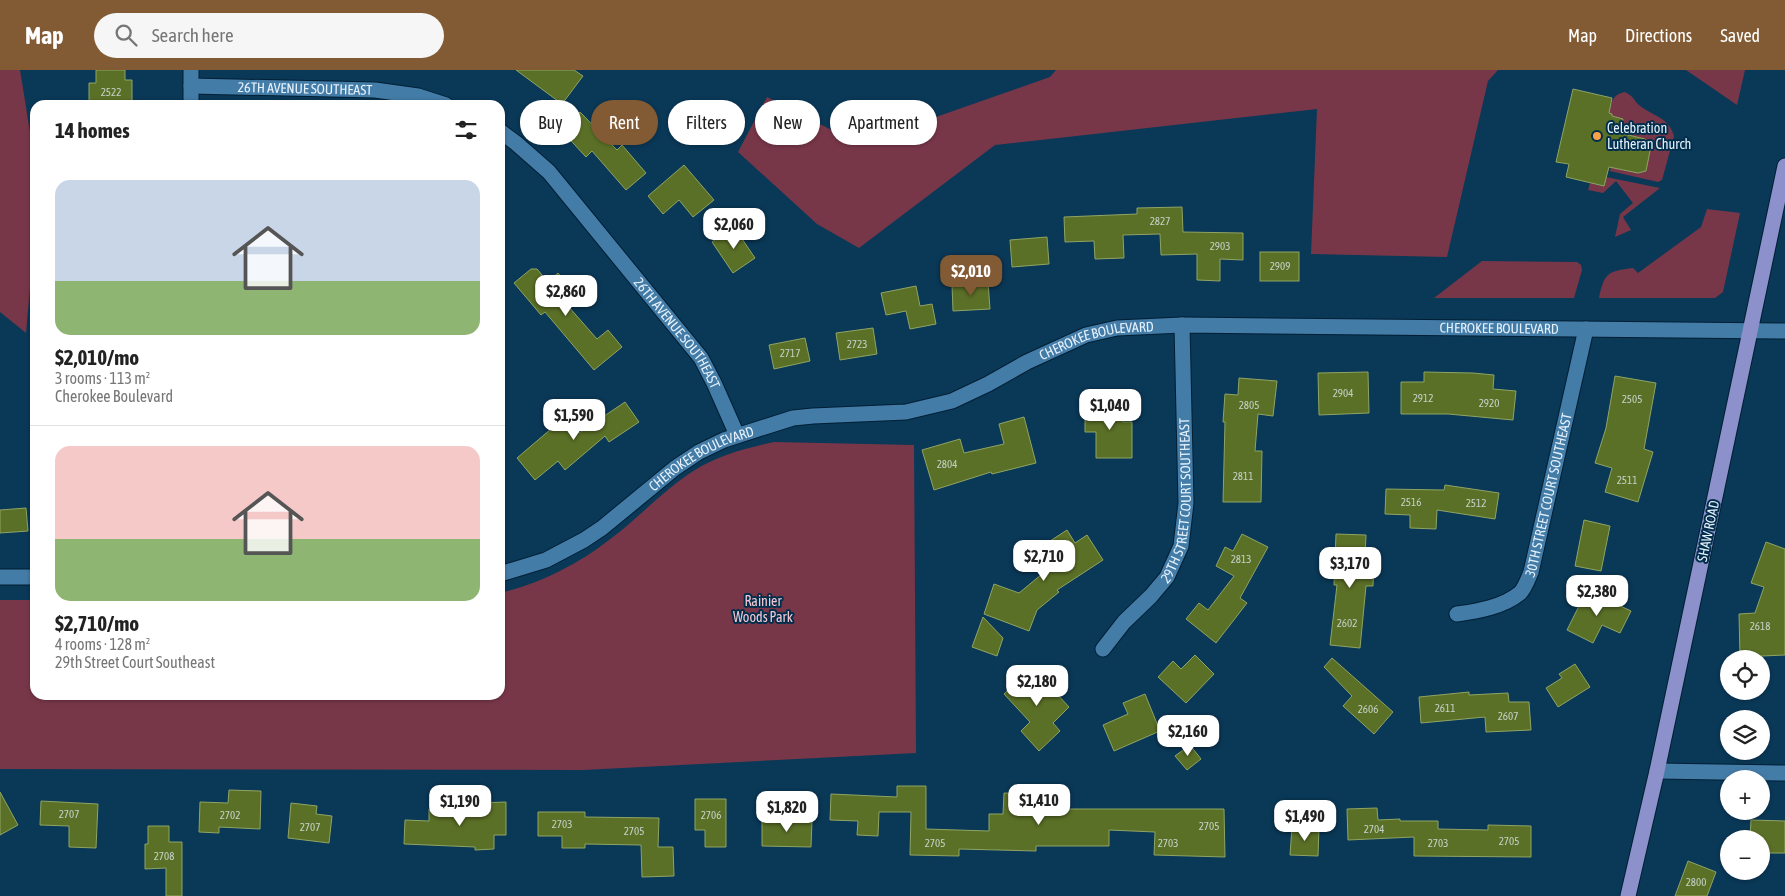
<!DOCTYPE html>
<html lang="en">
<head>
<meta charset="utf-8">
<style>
  :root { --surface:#fff; --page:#f6f6f6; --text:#222; --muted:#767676; --line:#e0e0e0; --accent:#825b34 }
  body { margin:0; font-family:"Asap Condensed",sans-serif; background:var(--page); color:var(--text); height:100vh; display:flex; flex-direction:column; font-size:19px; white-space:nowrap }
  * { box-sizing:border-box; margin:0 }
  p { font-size:16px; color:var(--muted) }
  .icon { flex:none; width:28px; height:28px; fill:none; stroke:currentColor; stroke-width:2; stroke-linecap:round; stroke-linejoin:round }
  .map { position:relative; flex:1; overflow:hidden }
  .sheet { position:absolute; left:30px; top:30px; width:475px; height:600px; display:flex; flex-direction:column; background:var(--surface); border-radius:15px; box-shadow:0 1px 4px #0004 }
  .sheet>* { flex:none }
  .banner { position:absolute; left:520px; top:30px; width:475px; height:45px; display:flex; gap:10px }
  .tools { position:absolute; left:1720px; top:580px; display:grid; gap:10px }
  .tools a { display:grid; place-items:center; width:50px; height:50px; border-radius:50%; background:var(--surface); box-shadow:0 1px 4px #0004; font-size:25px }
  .price { position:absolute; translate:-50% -42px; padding:0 11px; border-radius:10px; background:#fff; color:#222; font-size:16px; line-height:32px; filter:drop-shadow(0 1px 2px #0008) }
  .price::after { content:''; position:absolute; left:50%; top:30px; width:15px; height:11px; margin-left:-8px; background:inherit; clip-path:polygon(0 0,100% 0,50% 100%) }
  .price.current { background:var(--accent); color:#fff }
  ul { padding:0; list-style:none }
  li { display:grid; align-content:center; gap:10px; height:265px; padding:0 25px }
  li+li { border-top:1px solid var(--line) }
  li span { display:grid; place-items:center; height:155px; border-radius:15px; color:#555 }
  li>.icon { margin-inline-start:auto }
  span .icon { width:90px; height:90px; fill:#fffc; stroke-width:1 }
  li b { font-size:21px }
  h2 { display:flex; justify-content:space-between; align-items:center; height:60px; padding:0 25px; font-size:21px }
  .chip { padding:0 18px; border-radius:22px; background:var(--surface); box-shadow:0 1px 4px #0004; font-size:18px; line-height:45px }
  .chip.current { background:var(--accent); color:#fff }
  header { display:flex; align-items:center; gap:30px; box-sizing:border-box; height:70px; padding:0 25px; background:var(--accent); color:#fff }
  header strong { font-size:24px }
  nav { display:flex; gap:28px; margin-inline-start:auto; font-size:18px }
  .search { width:350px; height:45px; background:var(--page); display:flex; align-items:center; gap:12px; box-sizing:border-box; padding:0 18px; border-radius:28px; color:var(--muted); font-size:19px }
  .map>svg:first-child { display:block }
  .green { fill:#783749 }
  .building { fill:#5b7027; stroke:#8fa464 }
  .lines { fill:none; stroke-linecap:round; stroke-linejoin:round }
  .minor-casing { stroke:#011f34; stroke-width:17 }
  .major-casing { stroke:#011f34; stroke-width:17 }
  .minor { stroke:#447ca8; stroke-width:15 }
  .major { stroke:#8c91cb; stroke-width:15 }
  .poi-dot { fill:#f7a149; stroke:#002e4c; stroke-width:2 }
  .labels { text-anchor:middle; stroke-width:4; stroke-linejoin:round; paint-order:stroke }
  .number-label { font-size:11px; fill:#c3d2c7 }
  .street-label { font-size:14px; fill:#e6f2fc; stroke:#002e4c }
  .poi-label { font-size:14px; fill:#e6f2fc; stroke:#002e4c; text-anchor:start }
  .park-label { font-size:14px; fill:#f5c8d2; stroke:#002e4c }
</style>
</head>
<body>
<header>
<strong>Map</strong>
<div class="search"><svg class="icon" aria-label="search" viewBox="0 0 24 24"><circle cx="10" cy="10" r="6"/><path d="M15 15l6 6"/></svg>Search here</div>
<nav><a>Map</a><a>Directions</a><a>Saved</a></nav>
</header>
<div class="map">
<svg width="1785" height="826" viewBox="0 0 1785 826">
  <rect width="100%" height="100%" fill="#0a3857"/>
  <g class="green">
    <polygon points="0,0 20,0 35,93 35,160 26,263 0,242"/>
    <polygon points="1056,0 1498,0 1488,11 1447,187 1311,184 1317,39 995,75 859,178 817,154 738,82 767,27 859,74 1050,7"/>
    <polygon points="1686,0 1745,0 1737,35"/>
    <path d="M1625,22C1635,27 1633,30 1639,35C1652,46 1669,47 1674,66L1662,110L1658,112L1610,101L1611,97L1637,103L1646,101L1651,76L1645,69L1620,63L1623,49L1612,46V44L1609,43C1612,31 1612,25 1625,22Z"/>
    <polygon points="1606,107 1660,118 1623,147 1631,160 1615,167 1620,144 1633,133 1616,111 1603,123 1588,120 1590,113 1604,116"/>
    <path d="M1707,139L1740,143L1723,222L1715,228H1599C1604,203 1608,201 1633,198L1638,203L1701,157Z"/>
    <polygon points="1482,191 1577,192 1581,195 1582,200 1574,228 1434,228"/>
    <path d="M774,372L914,375L916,683L583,700L0,699V530H35V625H500V523C539,514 577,495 609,470C639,448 664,419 695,400C719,385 747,378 774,372Z"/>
  </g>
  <g class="building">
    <polygon points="96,0 125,0 125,10 132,10 132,31 89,31 89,13 96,13"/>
    <polygon points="516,0 574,0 583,6 562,34"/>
    <polygon points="1573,19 1612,28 1609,43 1612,44 1612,46 1623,49 1620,63 1645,69 1651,76 1646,101 1638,103 1609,97 1604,116 1566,107 1569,94 1556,92"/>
    <polygon points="580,42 617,80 622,75 646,103 626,120 592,81 586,87 561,60"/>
    <polygon points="684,95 714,130 693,147 679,130 663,144 648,126"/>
    <polygon points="1182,137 1183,162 1243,163 1243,190 1220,189 1220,211 1197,210 1197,184 1161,185 1160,164 1123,165 1124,188 1095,189 1094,171 1065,172 1064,147 1137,144 1137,138"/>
    <polygon points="734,157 755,188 733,203 712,172"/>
    <polygon points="1047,167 1049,194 1012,197 1010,170"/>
    <rect x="1260" y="182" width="39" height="29"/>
    <polygon points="531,199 537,199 548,212 558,203 571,219 561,228 597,269 608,260 622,277 594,300 545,242 541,245 514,213"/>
    <polygon points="988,212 990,239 953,241 952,215"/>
    <polygon points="916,216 920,236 932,234 936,254 910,259 906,241 886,245 881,223"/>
    <polygon points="873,258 877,284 840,290 836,263"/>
    <polygon points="805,268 810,291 774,299 769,275"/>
    <polygon points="1368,302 1369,343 1319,345 1318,303"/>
    <polygon points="1424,302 1473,303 1494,305 1493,319 1516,321 1513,350 1448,344 1401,344 1401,312 1424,312"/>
    <polygon points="1615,306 1656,313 1644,379 1653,382 1638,432 1605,422 1612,398 1595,393 1606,358"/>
    <polygon points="1239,308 1277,311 1273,346 1258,344 1255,381 1262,381 1261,432 1223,432 1225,352 1223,352 1225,324 1238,325"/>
    <polygon points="625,332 639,352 609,372 605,366 565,400 558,391 535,410 517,388 565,347 579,363"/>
    <polygon points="1085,335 1123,335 1123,352 1132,352 1132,388 1096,388 1096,362 1085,362"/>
    <polygon points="1024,347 1036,393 992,404 991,402 934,420 922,380 960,369 964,383 1004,374 999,354"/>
    <polygon points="1445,415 1499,423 1495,449 1437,440 1436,459 1410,458 1410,445 1385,444 1386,419 1444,420"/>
    <polygon points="26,438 28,461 0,463 0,440"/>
    <polygon points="1584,450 1610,456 1601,501 1575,496"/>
    <polygon points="1067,460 1075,473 1087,465 1103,490 1057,520 1059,522 1037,540 1029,561 984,544 994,514 1019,523 1059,490 1047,473"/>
    <polygon points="1242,464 1268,477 1240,528 1247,533 1216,573 1186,549 1199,533 1208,540 1234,506 1216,496 1225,477 1233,481"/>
    <polygon points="1336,464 1366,465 1365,489 1374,490 1373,516 1366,516 1360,578 1330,575 1337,515 1334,515"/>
    <polygon points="1766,472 1785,479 1785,585 1740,587 1739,544 1755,543 1764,517 1751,513"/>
    <polygon points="1587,520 1631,541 1620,563 1602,555 1593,573 1567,560"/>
    <polygon points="983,547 1003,568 997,586 972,577"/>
    <polygon points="1195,585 1214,604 1186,633 1158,607 1173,591 1181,599"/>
    <polygon points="1332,588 1393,642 1374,664 1343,636 1352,626 1324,597"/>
    <polygon points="1575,594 1590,617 1558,637 1546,618 1562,608 1559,604"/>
    <polygon points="1032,597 1069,637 1053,653 1060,661 1039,681 1021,661 1030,652 1004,624"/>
    <polygon points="1469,622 1469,625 1508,623 1509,632 1529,632 1531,660 1486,662 1485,647 1421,653 1419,627"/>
    <polygon points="1145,624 1160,661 1114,681 1103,655 1128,644 1123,633"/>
    <polygon points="1190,675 1201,689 1187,700 1175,686"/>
    <polygon points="897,716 926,716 926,759 989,761 989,744 1003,744 1004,723 1037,724 1037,739 1224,739 1225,787 1154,785 1155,762 1109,760 1109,776 1036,776 1036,781 959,779 959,786 910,785 911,742 879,742 878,766 857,765 858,751 830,750 831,724 897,727"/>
    <polygon points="229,720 261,721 260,759 219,757 219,763 199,762 200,732 228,733"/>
    <polygon points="0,722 18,755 0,765"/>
    <polygon points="695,729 726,729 726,777 705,777 705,760 695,760"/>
    <polygon points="41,731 98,734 96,778 69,777 69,756 40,755"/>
    <polygon points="506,732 506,765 494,765 494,779 475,780 475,777 404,774 405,750 429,751 429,739 475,741 475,733"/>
    <polygon points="291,733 317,736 316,744 332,746 329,773 288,768"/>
    <polygon points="1377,738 1378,750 1400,749 1400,751 1438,751 1438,759 1488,760 1488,755 1531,756 1531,787 1414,786 1414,767 1348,770 1347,739"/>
    <polygon points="538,742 585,742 585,747 659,748 658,777 673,777 674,806 642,807 641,775 585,774 585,778 562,778 562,766 538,766"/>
    <polygon points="762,750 812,751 811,777 762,776"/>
    <polygon points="1751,750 1785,751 1785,783 1761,783 1761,769 1750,769"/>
    <polygon points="148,756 169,756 169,772 182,772 182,826 166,826 166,798 145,799 145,774 148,774"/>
    <polygon points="1292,757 1319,758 1318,786 1290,785"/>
    <polygon points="1688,791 1716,802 1707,826 1675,826"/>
  </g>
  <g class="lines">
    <g class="minor-casing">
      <g id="minor">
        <polyline points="191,0 191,35"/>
        <path id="s1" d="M191,16L375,20L418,26L446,35"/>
        <path id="s2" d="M500,61L516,73L549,102L701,288L714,313L737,365"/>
        <path id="s3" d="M500,504L546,490L584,470L602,458L675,398L699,382L724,370L793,348L813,346L906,342L952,331L988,314L1027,292L1086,265L1117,258L1182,255L1785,261"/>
        <polyline points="0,507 35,507"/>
        <path id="s4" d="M1457,544C1478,541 1503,537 1520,523C1525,518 1528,509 1531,502L1586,259"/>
        <path id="s5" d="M1103,579L1124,552L1151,526L1167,507L1181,476L1186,433L1182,255"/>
        <polyline points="1657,701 1785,703"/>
      </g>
    </g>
    <g class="major-casing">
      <polyline id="major" points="1628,826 1657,701 1785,96"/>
    </g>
    <use href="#minor" class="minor"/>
    <use href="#major" class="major"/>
  </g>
  <circle class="poi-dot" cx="1597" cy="66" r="5"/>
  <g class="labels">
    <g class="number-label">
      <text x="111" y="26">2522</text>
      <text x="1160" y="155">2827</text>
      <text x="1220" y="180">2903</text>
      <text x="1280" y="200">2909</text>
      <text x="857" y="278">2723</text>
      <text x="790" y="287">2717</text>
      <text x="1343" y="327">2904</text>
      <text x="1423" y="332">2912</text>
      <text x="1632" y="333">2505</text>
      <text x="1489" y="337">2920</text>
      <text x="1249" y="339">2805</text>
      <text x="947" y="398">2804</text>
      <text x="1243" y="410">2811</text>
      <text x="1627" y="414">2511</text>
      <text x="1411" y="436">2516</text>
      <text x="1476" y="437">2512</text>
      <text x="1241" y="493">2813</text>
      <text x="1347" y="557">2602</text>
      <text x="1760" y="560">2618</text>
      <text x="1445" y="642">2611</text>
      <text x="1368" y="643">2606</text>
      <text x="1508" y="650">2607</text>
      <text x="69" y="748">2707</text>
      <text x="230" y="749">2702</text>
      <text x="711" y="749">2706</text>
      <text x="562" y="758">2703</text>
      <text x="1209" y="760">2705</text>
      <text x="310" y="761">2707</text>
      <text x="1374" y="763">2704</text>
      <text x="634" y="765">2705</text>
      <text x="1509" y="775">2705</text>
      <text x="935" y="777">2705</text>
      <text x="1168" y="777">2703</text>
      <text x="1438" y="777">2703</text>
      <text x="164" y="790">2708</text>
      <text x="1696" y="816">2800</text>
    </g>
    <g class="street-label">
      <text dy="5" stroke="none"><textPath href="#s1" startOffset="114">26TH AVENUE SOUTHEAST</textPath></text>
      <text dy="5" stroke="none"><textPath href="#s3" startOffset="1060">CHEROKEE BOULEVARD</textPath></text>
      <text dy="5" stroke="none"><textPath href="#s2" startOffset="270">26TH AVENUE SOUTHEAST</textPath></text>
      <text dy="5" stroke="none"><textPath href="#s3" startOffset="655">CHEROKEE BOULEVARD</textPath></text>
      <text dy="5" stroke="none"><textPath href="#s3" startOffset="235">CHEROKEE BOULEVARD</textPath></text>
      <text dy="5" stroke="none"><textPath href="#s4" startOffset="170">30TH STREET COURT SOUTHEAST</textPath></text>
      <text dy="5" stroke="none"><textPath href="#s5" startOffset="175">29TH STREET COURT SOUTHEAST</textPath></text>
      <text transform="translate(1708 461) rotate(-78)" y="5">SHAW ROAD</text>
    </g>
    <g class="poi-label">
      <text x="1607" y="63">Celebration<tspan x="1607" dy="16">Lutheran Church</tspan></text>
    </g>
    <g class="park-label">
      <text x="763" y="536">Rainier<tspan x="763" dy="16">Woods Park</tspan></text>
    </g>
  </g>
</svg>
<div class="tools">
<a><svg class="icon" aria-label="locate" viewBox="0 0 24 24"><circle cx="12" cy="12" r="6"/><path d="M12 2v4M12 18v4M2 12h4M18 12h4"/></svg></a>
<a><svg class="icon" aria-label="layers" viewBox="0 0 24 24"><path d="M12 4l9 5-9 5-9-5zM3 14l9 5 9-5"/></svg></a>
<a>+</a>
<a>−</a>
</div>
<b class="price" style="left:734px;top:180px">$2,060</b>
<b class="price current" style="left:971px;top:227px">$2,010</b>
<b class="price" style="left:566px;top:247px">$2,860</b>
<b class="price" style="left:1110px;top:361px">$1,040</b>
<b class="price" style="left:574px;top:371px">$1,590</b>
<b class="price" style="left:1044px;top:512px">$2,710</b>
<b class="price" style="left:1350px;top:519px">$3,170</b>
<b class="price" style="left:1597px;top:547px">$2,380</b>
<b class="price" style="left:1037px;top:637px">$2,180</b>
<b class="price" style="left:1188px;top:687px">$2,160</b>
<b class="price" style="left:1039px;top:756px">$1,410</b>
<b class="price" style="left:460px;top:757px">$1,190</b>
<b class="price" style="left:787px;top:763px">$1,820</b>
<b class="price" style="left:1305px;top:772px">$1,490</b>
<div class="banner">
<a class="chip">Buy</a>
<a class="chip current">Rent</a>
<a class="chip">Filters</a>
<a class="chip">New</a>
<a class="chip">Apartment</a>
</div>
<section class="sheet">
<h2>14 homes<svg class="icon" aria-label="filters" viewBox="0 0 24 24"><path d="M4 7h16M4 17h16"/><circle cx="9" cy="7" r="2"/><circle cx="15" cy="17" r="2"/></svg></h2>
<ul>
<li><span style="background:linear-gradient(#c9d6e8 65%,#8fb573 0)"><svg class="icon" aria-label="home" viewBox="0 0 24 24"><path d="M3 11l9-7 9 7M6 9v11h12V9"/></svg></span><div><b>$2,010/mo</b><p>3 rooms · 113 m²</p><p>Cherokee Boulevard</p></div></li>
<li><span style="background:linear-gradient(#f6c9c9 60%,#8fb573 0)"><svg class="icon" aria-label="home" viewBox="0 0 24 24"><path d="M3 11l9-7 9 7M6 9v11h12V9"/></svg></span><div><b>$2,710/mo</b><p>4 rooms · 128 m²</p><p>29th Street Court Southeast</p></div></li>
</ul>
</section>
</div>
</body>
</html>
